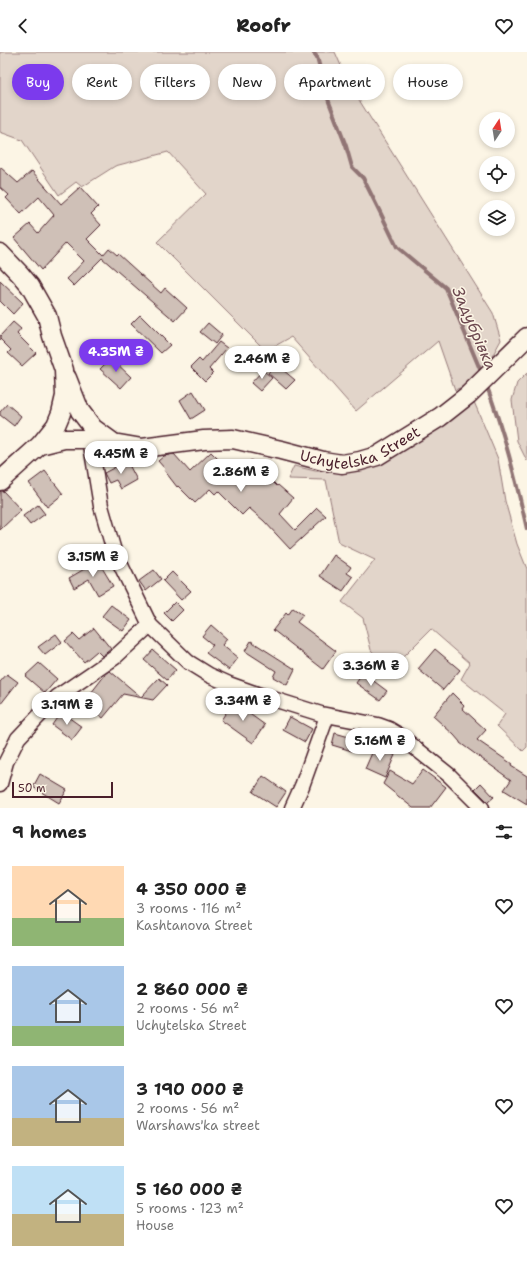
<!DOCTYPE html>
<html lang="en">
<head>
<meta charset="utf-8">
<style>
  :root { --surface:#fff; --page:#f2f2f2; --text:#222; --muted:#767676; --accent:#7c3aed }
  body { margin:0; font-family:"Shantell Sans",sans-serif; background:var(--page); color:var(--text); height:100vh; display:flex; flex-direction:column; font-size:15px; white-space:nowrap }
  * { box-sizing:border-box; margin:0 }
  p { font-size:13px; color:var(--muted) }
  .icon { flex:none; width:22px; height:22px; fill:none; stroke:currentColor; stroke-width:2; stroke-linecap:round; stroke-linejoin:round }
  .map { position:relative; height:756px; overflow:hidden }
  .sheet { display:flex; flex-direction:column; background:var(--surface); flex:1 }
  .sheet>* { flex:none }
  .banner { position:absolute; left:12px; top:12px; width:503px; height:36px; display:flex; gap:8px }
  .needle { width:26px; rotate:12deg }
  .tools { position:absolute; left:479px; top:60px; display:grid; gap:8px }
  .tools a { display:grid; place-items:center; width:36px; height:36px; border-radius:50%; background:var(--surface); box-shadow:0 2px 6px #0003; font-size:20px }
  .scale { position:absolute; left:12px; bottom:10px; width:101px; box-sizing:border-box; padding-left:4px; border:2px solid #4a1f2b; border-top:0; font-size:11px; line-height:14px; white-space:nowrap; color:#4a1f2b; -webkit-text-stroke:3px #fcf5e5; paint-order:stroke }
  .price { position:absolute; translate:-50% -34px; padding:0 9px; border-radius:14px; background:#fff; color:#222; font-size:13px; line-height:26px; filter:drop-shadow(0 1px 2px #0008) }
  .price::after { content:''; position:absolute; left:50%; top:24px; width:12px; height:9px; margin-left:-6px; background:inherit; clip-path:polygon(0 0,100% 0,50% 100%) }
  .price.current { background:var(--accent); color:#fff }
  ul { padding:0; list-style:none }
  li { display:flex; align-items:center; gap:12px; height:100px; padding:0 12px }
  li span { display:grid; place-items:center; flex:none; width:112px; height:80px; border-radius:0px; color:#555 }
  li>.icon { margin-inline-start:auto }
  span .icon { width:48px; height:48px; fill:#fffc; stroke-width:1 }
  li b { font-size:17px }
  h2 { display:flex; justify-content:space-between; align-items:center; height:48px; padding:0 12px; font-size:17px }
  .chip { padding:0 14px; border-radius:18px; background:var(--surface); box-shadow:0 2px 6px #0003; font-size:14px; line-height:36px }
  .chip.current { background:var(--accent); color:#fff }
  header { display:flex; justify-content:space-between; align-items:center; height:52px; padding:0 12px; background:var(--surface); font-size:18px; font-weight:800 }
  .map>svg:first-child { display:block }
  .green { fill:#e2d5ca; stroke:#967a7a }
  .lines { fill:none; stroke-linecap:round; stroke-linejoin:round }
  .stream { stroke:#917474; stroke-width:4 }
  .building { fill:#cfc0b7; stroke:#4a1f2b }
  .minor-casing { stroke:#4a1f2b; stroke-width:17 }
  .major-casing { stroke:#4a1f2b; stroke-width:21 }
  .minor { stroke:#fcf5e5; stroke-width:14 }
  .major { stroke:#fcf5e5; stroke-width:18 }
  .labels { text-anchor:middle; stroke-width:3; stroke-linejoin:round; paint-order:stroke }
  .street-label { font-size:15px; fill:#4a1f2b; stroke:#fcf5e5 }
  .water-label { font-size:16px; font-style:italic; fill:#6d4950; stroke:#fcf5e5 }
</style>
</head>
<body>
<header><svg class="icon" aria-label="back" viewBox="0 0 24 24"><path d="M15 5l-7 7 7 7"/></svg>Roofr<svg class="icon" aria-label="heart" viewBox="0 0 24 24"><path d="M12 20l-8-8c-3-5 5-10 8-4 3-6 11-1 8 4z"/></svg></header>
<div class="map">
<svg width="527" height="756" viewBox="0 0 527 756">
  <rect width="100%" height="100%" fill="#fcf5e5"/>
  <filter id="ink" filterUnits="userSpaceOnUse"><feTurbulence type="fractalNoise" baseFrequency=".025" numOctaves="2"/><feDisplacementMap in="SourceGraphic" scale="8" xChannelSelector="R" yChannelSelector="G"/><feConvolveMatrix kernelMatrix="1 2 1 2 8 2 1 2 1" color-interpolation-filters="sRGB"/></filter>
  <g filter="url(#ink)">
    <g class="green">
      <polygon points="0,0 335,0 349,32 493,261 501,288 489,310 471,331 455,338 438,289 356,359 291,285 266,299 157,190 206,142 168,100 115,114 82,135 76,130 59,143 22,88 0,80"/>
      <polygon points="527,321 527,409 517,389 512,348 517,331"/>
      <polygon points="472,345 498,407 505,449 517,492 527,517 527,695 523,699 497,674 505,662 461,627 470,611 431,577 389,619 371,598 363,566 342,550 375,508 339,491 326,428 288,427 294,414 315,419 341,419"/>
    </g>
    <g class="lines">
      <g class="stream">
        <polyline points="313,0 317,5 329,50 346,94 352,115 363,126 381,162 397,195 446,236 482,322"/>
        <path d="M486,332C504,379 516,429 527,477"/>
      </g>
    </g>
    <g class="building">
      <polygon points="0,115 18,131 32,119 61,152 80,135 98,155 91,162 101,173 87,187 103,203 109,196 117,203 118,202 161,241 165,236 187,256 175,269 102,206 74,234 67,227 84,209 66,191 41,218 14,186 30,172 38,181 54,163 39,145 21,162 6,146 9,143 0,135"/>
      <polygon points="0,229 23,251 13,262 0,249"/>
      <polygon points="140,263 170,293 161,301 131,272"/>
      <polygon points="13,270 21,277 17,282 36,301 22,314 8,301 11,298 0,287 0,284"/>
      <polygon points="208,271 222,283 215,292 200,280"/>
      <polygon points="219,290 227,296 209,317 213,321 205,329 191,315 199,307 202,310"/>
      <polygon points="111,306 131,325 121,336 100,317"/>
      <polygon points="276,312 295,328 286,337 268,321"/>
      <polygon points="263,318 272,326 260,339 251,331"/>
      <polygon points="193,339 205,358 191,367 180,348"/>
      <polygon points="7,352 21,364 14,374 0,363 0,360"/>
      <polygon points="211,400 235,424 251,408 277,434 278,433 293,446 280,462 295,478 317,456 326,464 290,497 264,469 249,456 242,463 218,439 215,442 210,437 195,451 178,434 177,435 164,418 165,417 158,409 164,404 174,402 190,420"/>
      <polygon points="127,409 137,428 121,437 116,428 109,431 104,421"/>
      <polygon points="45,419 63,442 47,455 29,431"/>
      <polygon points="0,439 3,439 21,458 0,478"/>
      <polygon points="38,453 45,462 30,473 23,464"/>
      <polygon points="334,503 351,515 347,521 353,525 343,539 320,524"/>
      <polygon points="98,509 113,534 98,543 89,527 74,536 69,526"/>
      <polygon points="154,518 161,527 146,539 139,529"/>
      <polygon points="172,520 191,539 181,548 163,529"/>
      <polygon points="175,550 183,558 172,569 164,561"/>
      <polygon points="111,553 131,568 123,579 102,564"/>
      <polygon points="293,556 303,563 297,570 336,599 323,617 273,578 286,561 288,563"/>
      <polygon points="211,573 227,587 222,593 238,606 229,618 206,601 213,593 202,584"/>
      <polygon points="94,576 111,597 102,604 97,599 84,610 65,589 73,582 79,588"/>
      <polygon points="56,582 62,590 45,603 38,595"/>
      <polygon points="251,589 295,617 287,633 273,625 276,619 245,599"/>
      <polygon points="435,597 460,618 443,638 418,617"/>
      <polygon points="153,598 176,618 167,628 144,608"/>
      <polygon points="39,611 57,627 45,641 25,624"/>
      <polygon points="110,619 141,645 159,626 167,633 153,648 123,642 103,666 84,650 105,623"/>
      <polygon points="363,621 387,639 380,648 356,631"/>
      <polygon points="7,622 18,630 0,653 0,630"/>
      <polygon points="452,641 464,653 462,656 486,678 477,688 512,712 511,714 527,724 527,752 504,738 511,728 460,691 460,690 454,683 433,664"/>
      <polygon points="233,650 265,673 253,691 221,668"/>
      <polygon points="61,660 82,675 72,688 52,673"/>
      <polygon points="290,665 312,677 305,690 283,678"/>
      <polygon points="335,681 356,687 352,699 332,693"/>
      <polygon points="375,694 395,703 385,726 365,717"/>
      <polygon points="423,718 446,735 430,756 413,756 383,732 390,719 412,732"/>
      <polygon points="40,722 67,738 59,751 33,735"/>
      <polygon points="263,724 286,740 276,755 253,740"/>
      <polygon points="481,731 494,745 488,750 475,737"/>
    </g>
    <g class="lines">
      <g class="minor-casing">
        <g id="minor">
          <polyline points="90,387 101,454 114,499 150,573 188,610 209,623 229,632 257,642 321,662 378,673 389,677 399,683 449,723 482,756"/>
          <polyline points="0,732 6,710 18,686 57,645 114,606 150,573"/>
          <polyline points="292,756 302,734 327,664"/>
        </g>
      </g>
      <g class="major-casing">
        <g id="major">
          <polyline points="0,201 20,222 30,234 47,264 52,284 64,318 65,344 61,361 56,373 40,393 0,429"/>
          <polyline points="67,326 80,359 93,376 111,389"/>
          <path id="s1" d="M40,393L64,387H90L142,396L204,388L233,387L281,398L323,409L342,412L360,409L377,404L440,365L468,343L527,285"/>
        </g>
      </g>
      <use href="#minor" class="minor"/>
      <use href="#major" class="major"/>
    </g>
  </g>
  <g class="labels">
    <g class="street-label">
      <text dy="5" stroke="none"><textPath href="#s1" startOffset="328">Uchytelska Street</textPath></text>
    </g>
    <g class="water-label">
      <text transform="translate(475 276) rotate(67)" y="6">Задубрівка</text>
    </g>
  </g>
</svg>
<div class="tools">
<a><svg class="needle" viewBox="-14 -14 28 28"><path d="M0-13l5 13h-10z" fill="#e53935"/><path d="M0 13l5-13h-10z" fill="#767676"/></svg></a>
<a><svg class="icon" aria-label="locate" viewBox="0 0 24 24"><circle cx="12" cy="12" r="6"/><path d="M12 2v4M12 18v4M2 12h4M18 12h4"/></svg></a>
<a><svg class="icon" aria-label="layers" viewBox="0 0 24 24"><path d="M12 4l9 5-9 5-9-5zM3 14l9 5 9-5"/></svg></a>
</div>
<div class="scale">50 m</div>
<b class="price current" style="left:116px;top:321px">4.35M ₴</b>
<b class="price" style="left:262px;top:328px">2.46M ₴</b>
<b class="price" style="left:121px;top:423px">4.45M ₴</b>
<b class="price" style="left:241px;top:441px">2.86M ₴</b>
<b class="price" style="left:93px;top:526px">3.15M ₴</b>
<b class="price" style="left:371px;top:635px">3.36M ₴</b>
<b class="price" style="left:243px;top:670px">3.34M ₴</b>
<b class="price" style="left:67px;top:674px">3.19M ₴</b>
<b class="price" style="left:380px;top:710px">5.16M ₴</b>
<div class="banner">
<a class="chip current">Buy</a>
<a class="chip">Rent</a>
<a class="chip">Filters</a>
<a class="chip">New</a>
<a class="chip">Apartment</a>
<a class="chip">House</a>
</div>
</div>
<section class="sheet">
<h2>9 homes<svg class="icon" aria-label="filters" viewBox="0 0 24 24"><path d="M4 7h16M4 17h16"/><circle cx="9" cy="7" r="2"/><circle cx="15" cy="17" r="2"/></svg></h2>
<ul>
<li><span style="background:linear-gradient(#ffd9b3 65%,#8fb573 0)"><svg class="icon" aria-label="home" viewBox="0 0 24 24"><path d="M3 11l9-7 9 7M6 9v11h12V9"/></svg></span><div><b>4 350 000 ₴</b><p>3 rooms · 116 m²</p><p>Kashtanova Street</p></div><svg class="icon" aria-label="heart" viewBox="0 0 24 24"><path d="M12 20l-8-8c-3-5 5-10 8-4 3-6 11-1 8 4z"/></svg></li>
<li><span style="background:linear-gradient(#a9c7e8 75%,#8fb573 0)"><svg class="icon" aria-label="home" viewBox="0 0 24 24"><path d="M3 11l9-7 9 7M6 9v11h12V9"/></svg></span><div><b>2 860 000 ₴</b><p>2 rooms · 56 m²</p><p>Uchytelska Street</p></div><svg class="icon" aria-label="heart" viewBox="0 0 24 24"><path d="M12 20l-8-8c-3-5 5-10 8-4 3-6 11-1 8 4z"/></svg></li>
<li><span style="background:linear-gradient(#a9c7e8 65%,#c2b280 0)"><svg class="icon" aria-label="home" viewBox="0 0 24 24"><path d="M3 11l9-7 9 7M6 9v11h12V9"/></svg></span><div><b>3 190 000 ₴</b><p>2 rooms · 56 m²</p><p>Warshaws'ka street</p></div><svg class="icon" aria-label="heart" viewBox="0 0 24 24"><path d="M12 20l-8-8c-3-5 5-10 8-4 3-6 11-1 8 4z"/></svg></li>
<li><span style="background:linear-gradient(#bfe0f5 60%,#c2b280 0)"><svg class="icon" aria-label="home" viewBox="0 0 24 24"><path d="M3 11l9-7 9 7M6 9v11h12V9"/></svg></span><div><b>5 160 000 ₴</b><p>5 rooms · 123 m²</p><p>House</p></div><svg class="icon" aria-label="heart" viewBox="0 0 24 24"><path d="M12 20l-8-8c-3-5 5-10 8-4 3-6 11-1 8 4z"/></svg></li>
</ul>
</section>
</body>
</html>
